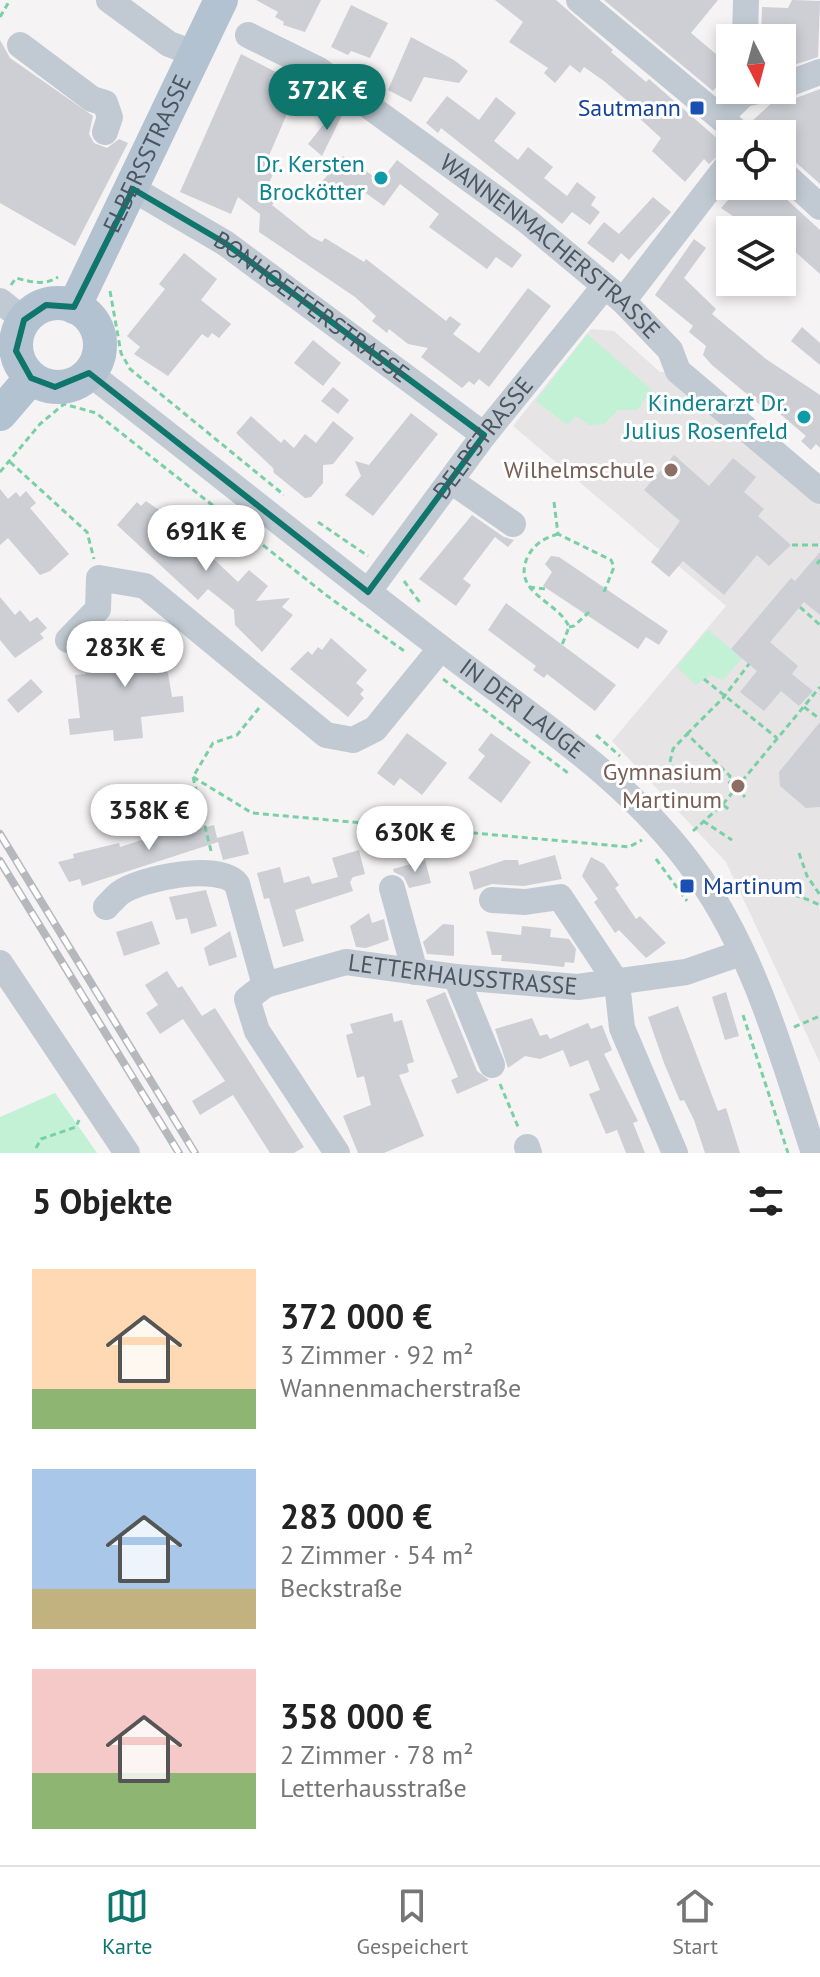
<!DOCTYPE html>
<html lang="de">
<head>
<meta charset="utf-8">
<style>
  :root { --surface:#fff; --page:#f6f6f6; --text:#222; --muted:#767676; --line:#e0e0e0; --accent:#0f766e }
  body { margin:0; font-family:"PT Sans",sans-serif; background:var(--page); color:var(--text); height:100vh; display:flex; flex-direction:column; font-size:30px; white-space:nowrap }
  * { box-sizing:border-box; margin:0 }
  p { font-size:26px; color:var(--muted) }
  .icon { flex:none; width:44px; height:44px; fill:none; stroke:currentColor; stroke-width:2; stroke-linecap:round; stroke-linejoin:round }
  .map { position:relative; height:1153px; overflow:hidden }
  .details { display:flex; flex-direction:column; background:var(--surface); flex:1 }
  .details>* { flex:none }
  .needle { width:52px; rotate:174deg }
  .tools { position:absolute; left:716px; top:24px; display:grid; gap:16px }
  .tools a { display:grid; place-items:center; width:80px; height:80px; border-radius:0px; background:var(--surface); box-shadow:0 4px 12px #0003; font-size:40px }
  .price { position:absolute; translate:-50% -68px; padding:0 18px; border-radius:28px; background:#fff; color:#222; font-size:26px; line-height:52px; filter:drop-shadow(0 2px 4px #0008) }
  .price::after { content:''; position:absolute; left:50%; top:48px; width:24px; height:18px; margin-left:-12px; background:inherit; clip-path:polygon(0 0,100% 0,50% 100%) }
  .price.selected { background:var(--accent); color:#fff }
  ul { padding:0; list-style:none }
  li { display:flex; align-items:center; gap:24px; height:200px; padding:0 32px }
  li span { display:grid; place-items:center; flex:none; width:224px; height:160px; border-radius:0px; color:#555 }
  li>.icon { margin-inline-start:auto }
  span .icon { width:96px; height:96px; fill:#fffc; stroke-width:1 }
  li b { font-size:34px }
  h2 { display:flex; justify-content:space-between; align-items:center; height:96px; padding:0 32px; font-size:34px }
  .tabs { display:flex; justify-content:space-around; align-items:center; height:112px; border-top:2px solid var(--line); background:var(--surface); font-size:22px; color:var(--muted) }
  .tabs a { display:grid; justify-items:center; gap:4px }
  .tabs .selected { color:var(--accent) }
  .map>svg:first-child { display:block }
  .education { fill:#e6e4e5 }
  .green { fill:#c3f1d5 }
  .building { fill:#cdcfd5 }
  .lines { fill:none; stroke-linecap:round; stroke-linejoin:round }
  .path { stroke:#7ad0a6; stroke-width:3; stroke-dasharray:6 4; stroke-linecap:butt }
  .minor { stroke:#c1cad2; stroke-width:26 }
  .major { stroke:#b3c2d1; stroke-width:34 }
  .rail-casing { stroke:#b5b8bd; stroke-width:8 }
  .rail { stroke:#fff; stroke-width:5; stroke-dasharray:15; stroke-linecap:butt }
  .marked { fill:none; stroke:#0f766e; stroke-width:6; stroke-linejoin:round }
  .transit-dot { fill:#1a4fb4; stroke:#fff; stroke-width:3 }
  .culture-dot { fill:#0f9aa8; stroke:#fff; stroke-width:3 }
  .education-dot { fill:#8d6e63; stroke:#fff; stroke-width:3 }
  .labels { text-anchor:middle; stroke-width:6; stroke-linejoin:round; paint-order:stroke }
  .transit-label { font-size:24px; fill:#164399; stroke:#fff; text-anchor:end }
  .street-label { font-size:24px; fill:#4a5661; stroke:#fff }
  .culture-label { font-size:24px; fill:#0d838f; stroke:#fff; text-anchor:end }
  .education-label { font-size:24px; fill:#785e54; stroke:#fff; text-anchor:end }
</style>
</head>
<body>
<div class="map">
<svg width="820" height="1153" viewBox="0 0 820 1153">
  <rect width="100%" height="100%" fill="#f5f3f3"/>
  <polygon class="education" points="591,329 614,331 660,372 678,371 722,423 820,505 820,1063 726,862 612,741 726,606 513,426"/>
  <g class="green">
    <polygon points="587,334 652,390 637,410 618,410 604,424 589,425 576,416 567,425 536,401"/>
    <polygon points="708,630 742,658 723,680 711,675 696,685 677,667"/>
    <polygon points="55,1093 97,1153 0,1153 0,1117"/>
  </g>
  <g class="building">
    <polygon points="256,0 321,0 305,32 283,25 284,22 275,17 278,12"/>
    <polygon points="495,0 556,0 613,50 611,52 646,82 649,79 727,147 709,164 704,159 685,182 652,151 661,138 627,107 630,103 604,81 584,67 580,73 570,65 555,83 544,73 548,68 509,42 523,22"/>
    <polygon points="604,0 718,0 691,33 729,65 729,72 713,91"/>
    <polygon points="792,0 820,1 818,57 782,69 782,38 761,38 762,7 788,8"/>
    <polygon points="351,5 388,23 370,58 351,51 348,55 331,47"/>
    <polygon points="411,37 454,60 468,71 459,83 424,77 411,102 388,90"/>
    <polygon points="0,40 10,58 93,116 89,134 94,143 107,148 119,139 128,143 75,246 0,203"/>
    <polygon points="241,54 314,92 306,108 292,102 268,158 278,162 267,188 278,197 272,205 312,237 322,242 325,238 364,262 366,259 446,321 450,316 461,324 453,334 479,353 528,288 551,306 489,387 479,379 474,385 469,381 462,388 421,357 428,348 408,344 389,329 387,333 372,321 376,316 355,297 259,232 260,214 238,197 231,214 180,192"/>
    <polygon points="820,89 820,184 782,150 782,134 764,134 751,122 775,100 788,101"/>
    <polygon points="447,96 479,120 496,97 516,113 494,141 518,160 528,147 553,167 544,178 567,196 577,182 596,197 591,205 600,212 590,225 572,212 562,224 441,128 438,133 426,123"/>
    <polygon points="339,105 345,109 322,156 308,144"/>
    <polygon points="343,156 381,181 397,160 522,255 512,268 496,257 487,269 429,227 439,214 400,184 384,206 357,187 350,196 344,197 336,190 333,193 321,183"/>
    <polygon points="732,186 772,186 820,230 820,274 790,247 782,260 782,230 754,230 721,208 730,198"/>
    <polygon points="653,197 671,212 629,260 621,253 613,263 587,243 604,222 619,234"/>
    <polygon points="694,239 706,248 684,278 716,309 712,314 766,359 820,395 820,448 816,444 811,450 801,441 806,436 772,407 769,411 760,405 712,365 703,355 706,346 689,332 693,326 655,295"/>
    <polygon points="184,253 217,279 201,300 231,324 219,338 212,333 208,338 202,334 168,376 134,354 140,347 127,336 165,289 159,284"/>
    <polygon points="802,327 820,343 820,365 791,341"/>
    <polygon points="313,340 341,363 323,386 294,363"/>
    <polygon points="333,387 349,400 338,414 321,401"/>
    <polygon points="411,413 438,434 373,516 345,495 361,476 355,461 369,465"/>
    <polygon points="251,416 281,443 284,439 294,448 305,434 316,443 333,421 354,438 333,464 323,465 323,483 311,497 305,498 274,473 273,468 236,433"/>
    <polygon points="674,455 709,486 733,458 756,477 744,492 764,509 758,516 791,545 769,566 757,555 724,595 683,561 669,577 651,562 680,521 644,490"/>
    <polygon points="0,489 8,499 16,492 20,497 26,491 36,503 30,508 69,554 50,571 40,575 8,538 0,545"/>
    <polygon points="146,501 168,516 238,582 249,570 268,586 256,601 290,598 282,607 293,615 262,652 235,625 234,610 208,589 198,600 117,525 137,502 141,506"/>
    <polygon points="472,515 504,537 514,540 508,547 495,537 463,579 471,585 456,606 419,579"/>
    <polygon points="820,552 820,615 804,602 770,642 798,666 792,674 813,691 799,706 781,691 764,711 740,692 757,671 731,649 791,578 795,581"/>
    <polygon points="551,556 559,557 668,631 659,645 646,637 638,649 543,586 552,572 545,564"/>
    <polygon points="0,597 15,615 20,610 30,622 37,617 47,628 40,634 44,638 15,658 0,640"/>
    <polygon points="506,603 616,685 595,711 547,674 544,678 533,670 536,666 488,630"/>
    <polygon points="127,620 142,633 140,636 170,660 163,668 168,673 172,697 183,696 184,712 141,717 143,738 114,741 113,730 70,735 68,719 80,718 75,675 86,674 86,667 101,665 115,647 114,631"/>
    <polygon points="331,638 367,670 356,683 364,690 360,694 364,698 348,717 290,669 308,651 312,655 318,647 322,650"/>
    <polygon points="31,679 43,692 18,713 7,700"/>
    <polygon points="820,722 820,807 806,808 780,786 779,772"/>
    <polygon points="407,733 447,763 422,795 400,778 394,786 377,773"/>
    <polygon points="491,733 531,762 501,803 468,778 485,756 478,750"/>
    <polygon points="165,818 169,830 194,823 195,830 214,825 217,838 243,831 249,854 223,860 218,842 82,886 80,879 69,882 58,862 74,858 73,854 119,843 120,847 154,836 150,822"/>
    <polygon points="359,850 365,874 353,877 350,882 353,891 295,910 304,941 283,947 269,898 264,899 257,873 280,867 284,883 309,876 312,884 338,877 332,858"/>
    <polygon points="555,855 562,879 524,886 492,884 474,890 469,872 505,860 518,860 519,865"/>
    <polygon points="591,857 604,864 619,885 615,888 636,919 640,916 666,943 646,958 619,930 615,933 594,902 598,899 582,876"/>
    <polygon points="425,860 431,883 409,888 404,877 394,872 393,869"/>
    <polygon points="206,890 217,926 191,934 187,918 176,920 169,897"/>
    <polygon points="369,913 372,923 384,919 389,940 366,948 356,947 350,926"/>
    <polygon points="152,921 160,944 124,956 116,932"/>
    <polygon points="443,924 454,925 454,956 427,954 423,942"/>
    <polygon points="522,926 551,929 550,937 569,939 576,949 574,963 565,962 564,967 526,963 501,961 502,955 492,955 486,931 521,935"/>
    <polygon points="230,931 237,957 209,966 204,948"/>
    <polygon points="167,971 178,988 182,986 202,1016 215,1008 304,1147 294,1153 270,1153 233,1095 200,1115 192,1101 225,1081 183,1019 160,1034 146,1013 158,1005 145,985"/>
    <polygon points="445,992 477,1071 489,1080 457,1094 451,1080 458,1077 426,1000"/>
    <polygon points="726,992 739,1036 725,1040 712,997"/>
    <polygon points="678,1006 718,1111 726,1108 740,1153 705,1153 694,1120 684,1100 680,1101 664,1063 648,1017"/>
    <polygon points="392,1013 394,1022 402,1020 414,1062 407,1064 409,1072 399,1075 424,1136 384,1153 358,1153 343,1116 371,1105 364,1076 357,1078 346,1035 353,1033 350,1024"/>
    <polygon points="532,1018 540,1036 547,1034 550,1039 588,1023 591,1029 602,1025 612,1050 604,1054 638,1121 633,1123 645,1153 626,1153 617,1130 606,1134 589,1094 600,1090 588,1060 570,1067 563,1050 540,1059 525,1056 508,1068 495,1029"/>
  </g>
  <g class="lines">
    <g class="path">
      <polyline points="0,17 10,0"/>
      <path d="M11,285L16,278C32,282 44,286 58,277"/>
      <polyline points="110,291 121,353 130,369 284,495"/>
      <polyline points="10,462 87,532 94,559"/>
      <polyline points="0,472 40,424 64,404 96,413 326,595 407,653"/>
      <polyline points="554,502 558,534 611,560 614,567 604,592"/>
      <polyline points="318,522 368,556"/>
      <path d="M558,534C545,538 535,543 528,556C510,593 559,601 569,627L562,645"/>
      <polyline points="792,545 820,545"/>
      <polyline points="817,564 820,560"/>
      <polyline points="404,581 421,604"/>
      <polyline points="529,587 546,589"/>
      <polyline points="800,607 820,625"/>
      <polyline points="569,627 574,626 589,612"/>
      <polyline points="443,679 568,773"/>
      <polyline points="704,679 777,738"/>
      <polyline points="804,707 820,719"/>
      <polyline points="687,734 723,698 749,664"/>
      <polyline points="596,735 620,756"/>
      <polyline points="670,762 673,749 687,734 730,776 728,781 745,797"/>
      <polyline points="193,777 252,813 629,847 642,840"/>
      <polyline points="706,797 714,798 731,811"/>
      <polyline points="703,821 732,840"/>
      <polyline points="693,831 723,804 820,687"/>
      <polyline points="211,851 193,777 213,743 237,735 259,708"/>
      <polyline points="799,853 807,876 820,895"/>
      <polyline points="656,859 687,901"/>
      <path d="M735,892C766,885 792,892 820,905"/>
      <polyline points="743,1015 788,1153"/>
      <polyline points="794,1027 820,1016"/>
      <polyline points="500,1084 519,1129"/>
      <polyline points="36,1148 41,1139 76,1127 79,1120"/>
    </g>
    <g class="minor">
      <polyline points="109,0 169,44 196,54"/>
      <polyline points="579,0 740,134"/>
      <path id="s1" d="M248,35L319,70L527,221L623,301L670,350L678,371L820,491"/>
      <polyline points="745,38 746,0"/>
      <polyline points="20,45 92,99 105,103 110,117 105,132"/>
      <polyline points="782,86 820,72"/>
      <polyline points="720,117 744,94 763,90"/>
      <polyline points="782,172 820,207"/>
      <path id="s2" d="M133,189L225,243L484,435"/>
      <polyline points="0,301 24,320"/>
      <polyline points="623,301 730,162"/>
      <path id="s3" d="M89,373C207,464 323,558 441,648C532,718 632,780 698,875C756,957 783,1059 814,1153"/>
      <polyline points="451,481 513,524"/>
      <path id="s4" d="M368,592L484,435L604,287"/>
      <polyline points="68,640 98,609 99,578 145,586 326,735 353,740 375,729 441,648"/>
      <polyline points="392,888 415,972"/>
      <polyline points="492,900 525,902 560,897 617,983 622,1028 675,1153"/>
      <path d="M106,907C110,903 115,897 120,893C141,878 219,862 237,884L265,985"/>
      <polyline points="0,963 127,1153"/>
      <polyline points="456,977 492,1065"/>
      <polyline points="527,1147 529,1153"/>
      <path id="s5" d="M337,1153L257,1031L247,999L265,985L346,962L456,977L578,987L686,972L741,953"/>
    </g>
    <g class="major">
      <circle cx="58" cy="345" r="42"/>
      <path id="s6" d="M74,307L221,0"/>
      <polyline points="0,414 31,378"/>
    </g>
    <g class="rail-casing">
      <g id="rail">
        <polyline points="0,834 195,1153"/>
        <polyline points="0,861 179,1153"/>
      </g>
    </g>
    <use href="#rail" class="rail"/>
  </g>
  <path class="marked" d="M133,189L225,243L484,435L368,592L89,373L55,387L31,378L16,351L24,320L46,305L74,307Z"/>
  <g class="transit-dot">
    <rect x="689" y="100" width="16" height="16" rx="4"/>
    <rect x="679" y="878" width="16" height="16" rx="4"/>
  </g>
  <g class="culture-dot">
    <circle cx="381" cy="178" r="8"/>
    <circle cx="804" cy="417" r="8"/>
  </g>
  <g class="education-dot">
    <circle cx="671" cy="470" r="8"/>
    <circle cx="738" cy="786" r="8"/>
  </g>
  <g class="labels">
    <g class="transit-label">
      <text x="681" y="116">Sautmann</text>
      <text x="703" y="894" text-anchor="start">Martinum</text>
    </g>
    <g class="street-label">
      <text dy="8" stroke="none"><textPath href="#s6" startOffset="170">ELBERSSTRASSE</textPath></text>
      <text dy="8" stroke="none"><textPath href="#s1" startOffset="370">WANNENMACHERSTRASSE</textPath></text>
      <text dy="8" stroke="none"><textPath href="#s2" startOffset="214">BONHOEFFERSTRASSE</textPath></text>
      <text dy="8" stroke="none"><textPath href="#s4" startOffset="192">DELPSTRASSE</textPath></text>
      <text dy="8" stroke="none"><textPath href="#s3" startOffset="548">IN DER LAUGE</textPath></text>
      <text dy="8" stroke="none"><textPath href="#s5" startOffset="404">LETTERHAUSSTRASSE</textPath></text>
    </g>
    <g class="culture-label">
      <text x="365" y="172">Dr. Kersten<tspan x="365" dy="28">Brockötter</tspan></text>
      <text x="788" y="411">Kinderarzt Dr.<tspan x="788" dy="28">Julius Rosenfeld</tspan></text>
    </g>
    <g class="education-label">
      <text x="655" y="478">Wilhelmschule</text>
      <text x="722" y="780">Gymnasium<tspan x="722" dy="28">Martinum</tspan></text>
    </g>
  </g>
</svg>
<div class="tools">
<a><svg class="needle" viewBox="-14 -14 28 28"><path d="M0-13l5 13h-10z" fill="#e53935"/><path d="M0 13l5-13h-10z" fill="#767676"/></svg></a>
<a><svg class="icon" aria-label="locate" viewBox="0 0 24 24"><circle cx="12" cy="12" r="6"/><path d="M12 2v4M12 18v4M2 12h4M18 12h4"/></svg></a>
<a><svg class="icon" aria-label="layers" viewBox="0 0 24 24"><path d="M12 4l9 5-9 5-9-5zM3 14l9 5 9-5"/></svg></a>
</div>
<b class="price selected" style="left:327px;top:132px">372K €</b>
<b class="price" style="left:206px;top:573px">691K €</b>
<b class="price" style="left:125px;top:689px">283K €</b>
<b class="price" style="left:149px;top:852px">358K €</b>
<b class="price" style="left:415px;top:874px">630K €</b>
</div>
<section class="details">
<h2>5 Objekte<svg class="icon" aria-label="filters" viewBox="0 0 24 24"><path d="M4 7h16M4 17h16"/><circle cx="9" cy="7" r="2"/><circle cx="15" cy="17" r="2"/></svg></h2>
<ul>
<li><span style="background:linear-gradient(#ffd9b3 75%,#8fb573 0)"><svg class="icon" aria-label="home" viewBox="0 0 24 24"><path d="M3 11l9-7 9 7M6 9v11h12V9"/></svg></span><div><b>372 000 €</b><p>3 Zimmer · 92 m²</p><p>Wannenmacherstraße</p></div></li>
<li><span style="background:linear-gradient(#a9c7e8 75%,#c2b280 0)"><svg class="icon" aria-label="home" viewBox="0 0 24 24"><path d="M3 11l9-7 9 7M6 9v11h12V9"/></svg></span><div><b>283 000 €</b><p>2 Zimmer · 54 m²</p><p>Beckstraße</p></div></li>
<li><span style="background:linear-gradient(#f6c9c9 65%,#8fb573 0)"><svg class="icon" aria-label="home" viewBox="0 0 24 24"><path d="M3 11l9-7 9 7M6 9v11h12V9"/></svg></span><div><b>358 000 €</b><p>2 Zimmer · 78 m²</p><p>Letterhausstraße</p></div></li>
</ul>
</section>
<nav class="tabs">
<a class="selected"><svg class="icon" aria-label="map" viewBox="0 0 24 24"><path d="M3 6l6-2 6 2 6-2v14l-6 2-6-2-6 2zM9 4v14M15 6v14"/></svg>Karte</a>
<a><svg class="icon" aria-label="saved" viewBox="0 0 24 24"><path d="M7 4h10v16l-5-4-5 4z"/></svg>Gespeichert</a>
<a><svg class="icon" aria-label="home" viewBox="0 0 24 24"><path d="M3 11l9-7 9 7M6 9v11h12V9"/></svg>Start</a>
</nav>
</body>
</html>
